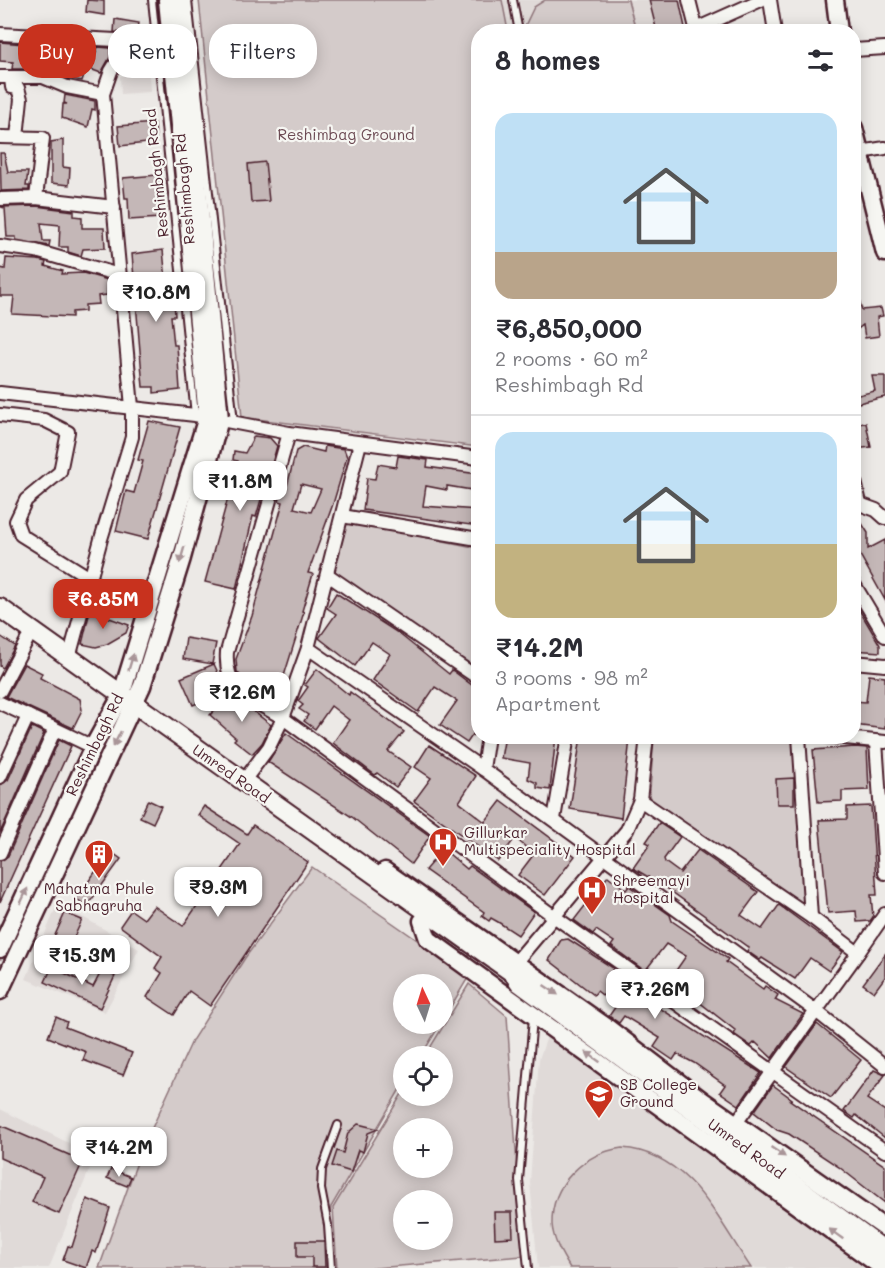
<!DOCTYPE html>
<html lang="en">
<head>
<meta charset="utf-8">
<style>
  :root { --surface:#fff; --page:#f7f7f7; --text:#2b2b33; --muted:#7c7c81; --line:#e1e1e2; --accent:#c8321e }
  body { margin:0; font-family:Mali,sans-serif; background:var(--page); color:var(--text); height:100vh; display:flex; flex-direction:column; font-size:22px; white-space:nowrap }
  * { box-sizing:border-box; margin:0 }
  p { font-size:20px; color:var(--muted) }
  .icon { flex:none; width:33px; height:33px; fill:none; stroke:currentColor; stroke-width:2; stroke-linecap:round; stroke-linejoin:round }
  .map { position:relative; flex:1; overflow:hidden }
  .sheet { position:absolute; left:471px; top:24px; width:390px; height:720px; display:flex; flex-direction:column; background:var(--surface); border-radius:24px; box-shadow:0 3px 15px #0003 }
  .sheet>* { flex:none }
  .guide { position:absolute; left:18px; top:24px; width:363px; height:54px; display:flex; gap:12px }
  .needle { width:39px; rotate:356deg }
  .tools { position:absolute; left:393px; top:974px; display:grid; gap:12px }
  .tools a { display:grid; place-items:center; width:60px; height:60px; border-radius:50%; background:var(--surface); box-shadow:0 3px 15px #0003; font-size:30px }
  .price { position:absolute; translate:-50% -51px; padding:0 14px; border-radius:12px; background:#fff; color:#222; font-size:20px; line-height:39px; filter:drop-shadow(0 2px 3px #0008) }
  .price::after { content:''; position:absolute; left:50%; top:36px; width:18px; height:14px; margin-left:-9px; background:inherit; clip-path:polygon(0 0,100% 0,50% 100%) }
  .price.on { background:var(--accent); color:#fff }
  ul { padding:0; list-style:none }
  li { display:grid; align-content:center; gap:12px; height:318px; padding:0 24px }
  li+li { border-top:2px solid var(--line) }
  li span { display:grid; place-items:center; height:186px; border-radius:18px; color:#555 }
  li>.icon { margin-inline-start:auto }
  span .icon { width:108px; height:108px; fill:#fffc; stroke-width:1 }
  li b { font-size:26px }
  h2 { display:flex; justify-content:space-between; align-items:center; height:72px; padding:0 24px; font-size:26px }
  .pill { padding:0 21px; border-radius:24px; background:var(--surface); box-shadow:0 3px 15px #0003; font-size:21px; line-height:54px }
  .pill.on { background:var(--accent); color:#fff }
  .map>svg:first-child { display:block }
  .built { fill:#e0dad8 }
  .green { fill:#d4cbca; stroke:#8f757a; stroke-width:1.5; fill-rule:evenodd }
  .building { fill:#c4b7b7; stroke:#4a1f2b; stroke-width:1.5; fill-rule:evenodd }
  .lines { fill:none; stroke-linecap:round; stroke-linejoin:round }
  .lane-casing { stroke:#4a1f2b; stroke-width:10 }
  .street-casing { stroke:#4a1f2b; stroke-width:16 }
  .secondary-casing { stroke:#4a1f2b; stroke-width:21 }
  .primary-casing { stroke:#4a1f2b; stroke-width:22 }
  .lane { stroke:#f6f6f2; stroke-width:6 }
  .street { stroke:#f6f6f2; stroke-width:12 }
  .secondary { stroke:#f6f6f2; stroke-width:16 }
  .primary { stroke:#f6f6f2; stroke-width:18 }
  .oneway { fill:#a99598 }
  .labels { text-anchor:middle; stroke-width:4.5; stroke-linejoin:round; paint-order:stroke }
  .park-label { font-size:15px; fill:#6c4a53; stroke:#f6f6f2 }
  .street-label { font-size:15px; fill:#4a1f2b; stroke:#f6f6f2 }
  .poi-label { font-size:15px; fill:#4a1f2b; stroke:#f6f6f2; text-anchor:start }
</style>
</head>
<body>
<div class="map">
<svg width="885" height="1268" viewBox="0 0 885 1268">
  <rect width="100%" height="100%" fill="#ece9e6"/>
  <filter id="ink" filterUnits="userSpaceOnUse"><feTurbulence type="fractalNoise" baseFrequency=".0167" numOctaves="2"/><feDisplacementMap in="SourceGraphic" scale="12" xChannelSelector="R" yChannelSelector="G"/><feConvolveMatrix kernelMatrix="1 2 1 2 8 2 1 2 1" color-interpolation-filters="sRGB"/></filter>
  <g filter="url(#ink)">
    <g class="built">
      <polygon points="502,0 679,0 687,31 508,31"/>
      <polygon points="149,73 150,92 121,94 120,76"/>
      <polygon points="58,903 139,949 105,1012 26,979"/>
      <polygon points="548,1034 864,1268 538,1268 530,1182 539,1059"/>
      <polygon points="0,1109 95,1156 49,1268 0,1268"/>
    </g>
    <g class="green">
      <polygon points="199,0 502,0 508,31 478,32 478,447 242,417"/>
      <polygon points="545,0 628,0 636,31 522,32 534,7"/>
      <polygon points="345,521 478,548 478,669 332,573"/>
      <polygon points="757,736 794,741 805,907 649,803 654,737"/>
      <polygon points="312,867 469,976 443,1020 442,984 404,984 404,1023 441,1023 421,1056 404,1056 403,1084 331,1207 326,1268 99,1268 140,1154 193,1039 245,958"/>
      <path d="M469,984L507,1016L523,1256L375,1268H337L333,1208L403,1092L404,1095H442V1056H425ZM404,1128H442V1167H404ZM404,1200H442V1239H404Z"/>
      <path d="M622,1148C689,1153 717,1218 751,1268H570C562,1255 553,1240 552,1224C551,1184 584,1153 622,1148Z"/>
    </g>
    <g class="building">
      <polygon points="87,0 104,1 104,15 86,12"/>
      <polygon points="649,0 679,0 686,32 657,32"/>
      <polygon points="115,19 139,23 137,34 114,32"/>
      <polygon points="0,42 49,46 43,69 12,69 13,62 0,61"/>
      <polygon points="98,47 110,48 110,57 101,73 90,69"/>
      <polygon points="69,62 86,69 82,81 67,78"/>
      <polygon points="65,95 95,101 95,110 92,109 88,127 62,118 63,104 67,104 64,103"/>
      <polygon points="155,123 156,142 120,146 118,126"/>
      <polygon points="63,140 63,167 70,168 69,185 51,183 51,142"/>
      <polygon points="0,153 4,153 8,172 28,172 26,186 29,186 29,190 1,191"/>
      <polygon points="265,162 269,201 251,202 248,164"/>
      <polygon points="157,175 161,218 129,220 128,198 125,198 123,178"/>
      <polygon points="36,206 74,211 74,216 82,217 82,228 104,228 105,248 83,249 81,256 68,252 68,247 59,247 60,225 41,223 43,241 50,241 49,246 16,240 16,237 7,237 5,208 1,207"/>
      <polygon points="163,250 166,280 171,279 174,298 175,316 171,316 174,345 177,345 180,390 154,393 154,387 143,387 132,254"/>
      <polygon points="6,258 38,260 46,262 45,266 63,271 62,274 83,273 108,280 107,295 98,296 99,304 85,305 85,311 72,312 72,317 12,314 14,296 0,296 0,268 5,269"/>
      <polygon points="856,289 862,310 881,308 883,316 877,317 879,336 865,338 863,325 854,332 854,290"/>
      <polygon points="872,376 885,376 885,397 854,404 854,396 875,391"/>
      <polygon points="149,421 180,427 148,539 116,531 126,491 134,493 143,461 138,460"/>
      <polygon points="866,423 871,447 855,449 854,424"/>
      <polygon points="254,436 270,438 277,446 271,467 266,466 259,495 262,496 256,517 253,516 236,589 205,582 238,461 233,460 234,451 245,453"/>
      <path d="M325,446L344,449L347,457L333,504L308,573L313,574L302,611L304,612L279,692L257,685L241,676L237,672L236,659L252,616L283,502L279,501L282,489L286,490L296,451L303,447L324,452ZM301,484L321,489L311,512L294,508Z"/>
      <polygon points="398,456 428,460 427,467 478,474 478,491 447,486 447,490 426,486 423,506 478,510 478,526 363,510 367,478 375,479 378,464 396,467"/>
      <polygon points="854,511 868,533 868,549 885,540 885,600 854,544"/>
      <polygon points="336,593 398,633 449,674 452,670 477,689 478,712 473,720 478,727 467,743 440,725 457,701 435,687 418,712 373,680 390,654 372,642 355,666 319,638 336,614 327,608"/>
      <polygon points="854,601 880,645 880,652 854,650 857,623 854,623"/>
      <polygon points="90,611 129,625 126,633 107,644 96,647 82,644"/>
      <polygon points="0,636 15,646 3,668 0,666"/>
      <polygon points="186,638 216,643 212,664 183,659"/>
      <polygon points="24,664 42,673 40,678 80,699 82,710 73,728 6,697"/>
      <polygon points="214,664 226,691 193,705 181,678"/>
      <polygon points="317,669 349,695 350,692 404,732 388,751 411,767 396,787 377,773 375,775 333,743 349,720 331,706 315,729 304,721 308,715 299,709 303,705 298,701 308,687 305,685"/>
      <polygon points="869,675 885,677 885,729 854,725 854,701 866,702"/>
      <polygon points="230,693 271,725 262,743 252,754 234,740 236,738 210,715"/>
      <polygon points="32,727 44,733 0,833 0,785 8,780"/>
      <polygon points="286,733 430,836 411,864 352,817 268,762"/>
      <polygon points="505,736 556,736 550,790 537,788 537,783 528,779 530,763 501,758"/>
      <polygon points="581,736 630,739 621,818 570,809"/>
      <polygon points="59,740 71,746 0,902 0,861 8,856"/>
      <polygon points="429,745 476,776 459,802 485,822 501,801 575,856 545,895 518,875 534,854 515,838 498,861 414,801 431,778 415,767"/>
      <polygon points="855,747 867,748 869,790 842,791 842,801 818,802 813,750"/>
      <polygon points="794,778 794,804 777,804 776,779"/>
      <polygon points="148,800 161,806 153,823 140,817"/>
      <polygon points="204,806 247,834 253,825 308,862 210,1006 189,991 174,1015 147,997 162,973 155,968 162,957 120,926 131,910 144,919 154,906 183,926 240,844 198,815"/>
      <polygon points="871,806 877,895 871,895 873,917 870,921 857,922 856,911 828,913 819,820 847,819 847,807"/>
      <polygon points="659,823 680,837 664,859 665,862 680,873 698,850 758,892 741,915 762,929 779,905 843,952 829,971 810,958 795,979 762,958 760,960 747,951 749,948 665,887 633,868 650,844 646,842"/>
      <polygon points="443,849 467,869 470,866 534,912 518,935 498,922 491,918 489,921 482,916 484,912 425,870"/>
      <polygon points="110,851 121,859 87,906 76,899"/>
      <polygon points="608,876 626,890 629,886 670,915 672,921 728,959 726,962 763,989 765,986 778,995 775,1000 803,1014 772,1058 755,1042 751,1046 734,1034 736,1031 670,979 686,956 666,944 645,971 611,946 614,942 596,930 593,934 574,920"/>
      <polygon points="65,913 82,920 63,961 47,953"/>
      <polygon points="568,939 613,968 612,970 650,997 647,1000 761,1073 739,1105 720,1092 725,1085 694,1063 677,1054 673,1060 654,1047 660,1038 624,1016 619,1023 609,1016 616,1006 597,991 594,995 549,960 561,940"/>
      <polygon points="885,954 885,977 874,992 863,984"/>
      <polygon points="52,967 93,987 102,970 115,976 100,1008 45,982"/>
      <polygon points="56,1017 67,1022 65,1027 132,1053 123,1075 83,1060 86,1052 48,1037"/>
      <polygon points="817,1024 861,1060 831,1098 786,1067"/>
      <polygon points="874,1070 885,1075 867,1099 885,1111 885,1138 856,1115 854,1118 844,1111"/>
      <polygon points="773,1085 792,1099 790,1100 885,1166 885,1203 839,1167 789,1134 777,1130 754,1112"/>
      <polygon points="358,1124 378,1129 368,1133 363,1152 358,1150 351,1172 332,1166 337,1151 343,1153 348,1133"/>
      <polygon points="0,1125 83,1161 59,1214 32,1202 43,1177 0,1158"/>
      <polygon points="111,1169 131,1177 127,1186 107,1178"/>
      <polygon points="87,1199 110,1208 96,1253 92,1251 86,1268 63,1260 68,1246 72,1247"/>
      <polygon points="494,1212 512,1212 513,1237 495,1238"/>
      <polygon points="297,1241 324,1241 325,1267 312,1267 312,1257 297,1257"/>
    </g>
    <g class="lines">
      <g class="lane-casing">
        <g id="lane">
          <polyline points="152,0 195,415"/>
          <polyline points="188,0 234,422"/>
          <polyline points="513,0 519,32"/>
          <polyline points="331,1268 328,1225 321,1189 322,1169 338,1125"/>
          <polyline points="528,1268 519,1180 533,1018"/>
        </g>
      </g>
      <g class="street-casing">
        <g id="street">
          <polyline points="689,0 697,32"/>
          <polyline points="770,0 775,32"/>
          <polyline points="696,29 761,0"/>
          <polyline points="0,34 116,40 126,47"/>
          <polyline points="854,50 885,48"/>
          <polyline points="0,77 43,77 67,87 103,94"/>
          <polyline points="11,78 12,87 18,88 21,99 17,137"/>
          <polyline points="0,137 43,138 36,198"/>
          <polyline points="854,153 885,148"/>
          <polyline points="0,199 36,198 114,207"/>
          <polyline points="0,246 36,251 119,275"/>
          <polyline points="0,393 195,415 289,433 478,458"/>
          <polyline points="0,415 44,420 68,432 60,472 26,500 16,521 21,535 90,578"/>
          <path d="M289,433L227,652C224,692 252,699 283,718L555,917L885,1151"/>
          <polyline points="360,443 308,648 483,769"/>
          <polyline points="854,477 860,503"/>
          <polyline points="854,502 876,510 885,518"/>
          <polyline points="342,516 478,539"/>
          <polyline points="328,575 478,678"/>
          <polyline points="854,584 885,636"/>
          <polyline points="69,658 101,539 132,437 132,407 103,94 111,71 126,47 178,39"/>
          <polyline points="854,662 885,665"/>
          <polyline points="0,691 27,640"/>
          <polyline points="0,703 28,716"/>
          <polyline points="488,736 483,769 816,1011 858,953"/>
          <polyline points="825,736 885,742"/>
          <polyline points="876,742 885,873"/>
          <polyline points="0,777 28,716 93,747"/>
          <polyline points="243,782 269,747 283,718 308,648"/>
          <polyline points="640,800 811,917 799,736"/>
          <polyline points="554,819 568,736"/>
          <polyline points="0,853 55,729"/>
          <polyline points="811,917 858,953 885,914"/>
          <polyline points="515,963 627,830 640,800 647,736"/>
          <polyline points="736,1123 816,1011 885,1066"/>
        </g>
      </g>
      <g class="secondary-casing">
        <g id="secondary">
          <polyline points="835,0 839,32"/>
          <polyline points="854,128 885,253"/>
          <polyline points="385,871 608,1028 702,1100 885,1228"/>
          <polyline points="422,921 428,939 883,1268"/>
          <polyline points="0,949 93,747 121,696 207,417 167,0"/>
          <polyline points="0,991 142,686 182,558 220,419 180,0"/>
        </g>
      </g>
      <g class="primary-casing">
        <polyline id="primary" points="0,608 513,973 520,983 885,1251"/>
      </g>
      <use href="#lane" class="lane"/>
      <use href="#street" class="street"/>
      <use href="#secondary" class="secondary"/>
      <use href="#primary" class="primary"/>
    </g>
    <defs><path id="oneway-solid" d="M-6-.8H1V-3.2L6.5 0L1 3.2V.8H-6Z" transform="scale(1.5)"/></defs>
    <g class="oneway">
      <use href="#oneway-solid" transform="translate(182 555) rotate(106)"/>
      <use href="#oneway-solid" transform="translate(131 662) rotate(-73)"/>
      <use href="#oneway-solid" transform="translate(117 739) rotate(116)"/>
      <use href="#oneway-solid" transform="translate(24 896) rotate(-65)"/>
      <use href="#oneway-solid" transform="translate(551 990) rotate(34)"/>
      <use href="#oneway-solid" transform="translate(593 1057) rotate(-145)"/>
      <use href="#oneway-solid" transform="translate(778 1152) rotate(34)"/>
      <use href="#oneway-solid" transform="translate(836 1234) rotate(-144)"/>
    </g>
  </g>
  <defs>
    <g id="hospital-pin" transform="scale(1.5)"><path d="M0 17L-7.5 6A9.5 9.5 0 1 1 7.5 6Z" fill="#c8321e" stroke="#f6f6f2"/><path d="M-5-5h3v3.5h4V-5h3V5h-3V1.5h-4V5h-3Z" fill="#fff"/></g>
    <g id="building-pin" transform="scale(1.5)"><path d="M0 17L-7.5 6A9.5 9.5 0 1 1 7.5 6Z" fill="#c8321e" stroke="#f6f6f2"/><path d="M-4-6H4V6H1V3H-1V6H-4ZM-2.5-4.3h1.7v1.8h-1.7ZM.8-4.3h1.7v1.8H.8ZM-2.5-1h1.7V.8h-1.7ZM.8-1h1.7V.8H.8Z" fill="#fff"/></g>
    <g id="university-pin" transform="scale(1.5)"><path d="M0 17L-7.5 6A9.5 9.5 0 1 1 7.5 6Z" fill="#c8321e" stroke="#f6f6f2"/><path d="M0-5L7-2L0 1L-7-2ZM-4 1L0 2.5L4 1V4Q0 6-4 4Z" fill="#fff"/></g>
  </defs>
  <g fill-rule="evenodd">
    <use href="#hospital-pin" x="443" y="842"/>
    <use href="#building-pin" x="99" y="854"/>
    <use href="#hospital-pin" x="592" y="890"/>
    <use href="#university-pin" x="599" y="1094"/>
  </g>
  <g class="labels">
    <g class="park-label">
      <text x="346" y="140">Reshimbag Ground</text>
    </g>
    <g class="street-label">
      <text transform="translate(157 173) rotate(-96)" y="5">Reshimbagh Road</text>
      <text transform="translate(185 189) rotate(-95)" y="5">Reshimbagh Rd</text>
      <text transform="translate(95 745) rotate(-64)" y="5">Reshimbagh Rd</text>
      <text transform="translate(231 774) rotate(35)" y="5">Umred Road</text>
      <text transform="translate(746 1149) rotate(36)" y="5">Umred Road</text>
    </g>
    <g class="poi-label">
      <text x="464" y="838">Gillurkar<tspan x="464" dy="17">Multispeciality Hospital</tspan></text>
      <text x="613" y="886">Shreemayi<tspan x="613" dy="17">Hospital</tspan></text>
      <text x="99" y="894" text-anchor="middle">Mahatma Phule<tspan x="99" dy="17">Sabhagruha</tspan></text>
      <text x="620" y="1090">SB College<tspan x="620" dy="17">Ground</tspan></text>
    </g>
  </g>
</svg>
<div class="tools">
<a><svg class="needle" viewBox="-14 -14 28 28"><path d="M0-13l5 13h-10z" fill="#e53935"/><path d="M0 13l5-13h-10z" fill="#7c7c81"/></svg></a>
<a><svg class="icon" aria-label="locate" viewBox="0 0 24 24"><circle cx="12" cy="12" r="6"/><path d="M12 2v4M12 18v4M2 12h4M18 12h4"/></svg></a>
<a>+</a>
<a>−</a>
</div>
<b class="price" style="left:156px;top:323px">₹10.8M</b>
<b class="price" style="left:240px;top:512px">₹11.8M</b>
<b class="price on" style="left:103px;top:630px">₹6.85M</b>
<b class="price" style="left:242px;top:723px">₹12.6M</b>
<b class="price" style="left:218px;top:918px">₹9.3M</b>
<b class="price" style="left:82px;top:986px">₹15.3M</b>
<b class="price" style="left:655px;top:1020px">₹7.26M</b>
<b class="price" style="left:119px;top:1178px">₹14.2M</b>
<div class="guide">
<a class="pill on">Buy</a>
<a class="pill">Rent</a>
<a class="pill">Filters</a>
</div>
<section class="sheet">
<h2>8 homes<svg class="icon" aria-label="filters" viewBox="0 0 24 24"><path d="M4 7h16M4 17h16"/><circle cx="9" cy="7" r="2"/><circle cx="15" cy="17" r="2"/></svg></h2>
<ul>
<li><span style="background:linear-gradient(#bfe0f5 75%,#b9a48a 0)"><svg class="icon" aria-label="home" viewBox="0 0 24 24"><path d="M3 11l9-7 9 7M6 9v11h12V9"/></svg></span><div><b>₹6,850,000</b><p>2 rooms · 60 m²</p><p>Reshimbagh Rd</p></div></li>
<li><span style="background:linear-gradient(#bfe0f5 60%,#c2b280 0)"><svg class="icon" aria-label="home" viewBox="0 0 24 24"><path d="M3 11l9-7 9 7M6 9v11h12V9"/></svg></span><div><b>₹14.2M</b><p>3 rooms · 98 m²</p><p>Apartment</p></div></li>
</ul>
</section>
</div>
</body>
</html>
